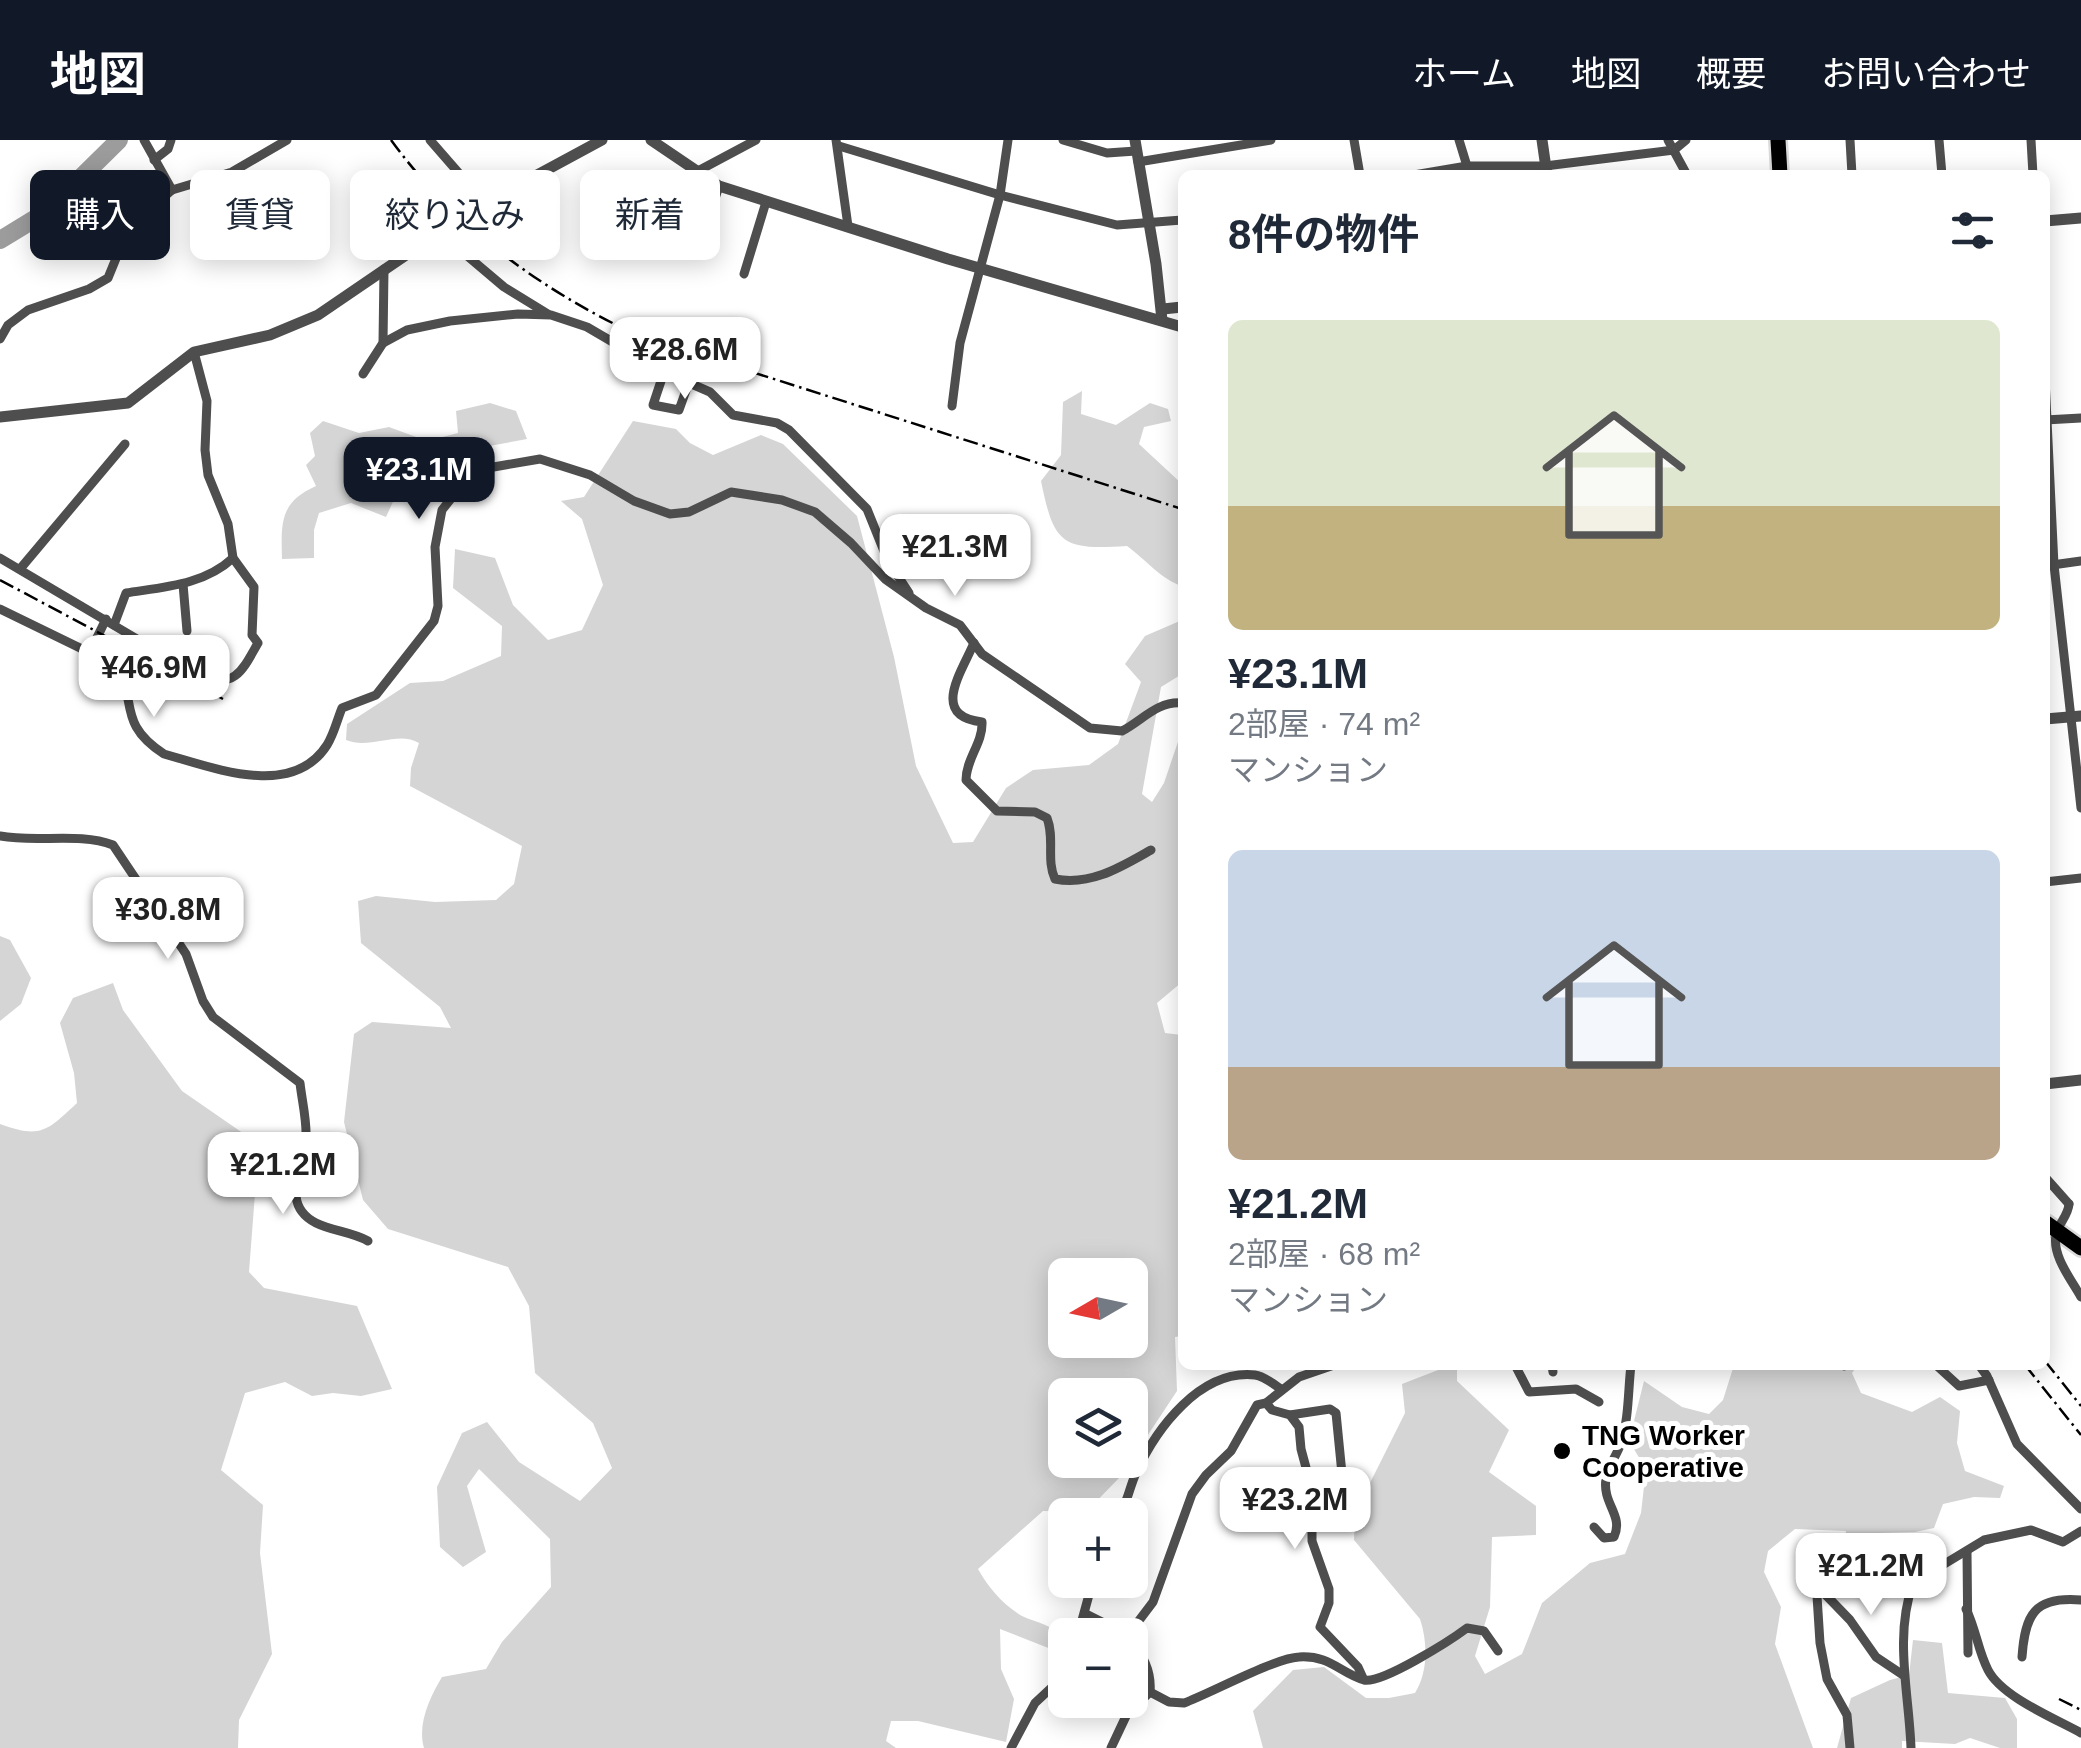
<!DOCTYPE html>
<html lang="ja">
<head>
<meta charset="utf-8">
<style>
  :root { --surface:#fff; --page:#f6f6f7; --text:#1f2937; --muted:#747a83; --accent:#111827 }
  body { margin:0; font-family:Arial,"Noto Sans JP",sans-serif; background:var(--page); color:var(--text); height:100vh; display:flex; flex-direction:column; font-size:38px; white-space:nowrap }
  * { box-sizing:border-box; margin:0 }
  p { font-size:32px; color:var(--muted) }
  .icon { flex:none; width:55px; height:55px; fill:none; stroke:currentColor; stroke-width:2; stroke-linecap:round; stroke-linejoin:round }
  .map { position:relative; flex:1; overflow:hidden }
  .sheet { position:absolute; left:1178px; top:30px; width:872px; height:1200px; display:flex; flex-direction:column; background:var(--surface); border-radius:15px; box-shadow:0 5px 25px #0003 }
  .sheet>* { flex:none }
  .top-card { position:absolute; left:30px; top:30px; width:950px; height:90px; display:flex; gap:20px }
  .needle { width:65px; rotate:261deg }
  .fabs { position:absolute; left:1048px; top:1118px; display:grid; gap:20px }
  .fabs a { display:grid; place-items:center; width:100px; height:100px; border-radius:15px; background:var(--surface); box-shadow:0 5px 25px #0003; font-size:50px }
  .price { position:absolute; translate:-50% -85px; padding:0 22px; border-radius:20px; background:#fff; color:#222; font-size:32px; line-height:65px; filter:drop-shadow(0 2px 5px #0008) }
  .price::after { content:''; position:absolute; left:50%; top:60px; width:30px; height:22px; margin-left:-15px; background:inherit; clip-path:polygon(0 0,100% 0,50% 100%) }
  .price.on { background:var(--accent); color:#fff }
  ul { padding:0; list-style:none }
  li { display:grid; align-content:center; gap:20px; height:530px; padding:0 50px }
  li span { display:grid; place-items:center; height:310px; border-radius:15px; color:#555 }
  li>.icon { margin-inline-start:auto }
  span .icon { width:180px; height:180px; fill:#fffc; stroke-width:1 }
  li b { font-size:42px }
  h2 { display:flex; justify-content:space-between; align-items:center; height:120px; padding:0 50px; font-size:42px }
  .pill { padding:0 35px; border-radius:15px; background:var(--surface); box-shadow:0 5px 25px #0003; font-size:35px; line-height:90px }
  .pill.on { background:var(--accent); color:#fff }
  header { display:flex; align-items:center; gap:60px; box-sizing:border-box; height:140px; padding:0 50px; background:var(--accent); color:#fff }
  header strong { font-size:48px }
  nav { display:flex; gap:55px; margin-inline-start:auto; font-size:35px }
  .map>svg:first-child { display:block }
  .green { fill:#d5d5d5; fill-rule:evenodd }
  .lines { fill:none; stroke-linecap:round; stroke-linejoin:round }
  .river { stroke:#9c9c9c; stroke-width:18 }
  .primary-casing { stroke:#dbdbdb; stroke-width:20 }
  .minor { stroke:#4e4e4e; stroke-width:9 }
  .tertiary { stroke:#4e4e4e; stroke-width:11 }
  .primary { stroke:#000; stroke-width:15 }
  .rail { stroke:#000; stroke-width:2.5; stroke-dasharray:15 5 2.5 5; stroke-linecap:butt }
  .poi-dot { fill:#000; stroke:#fff; stroke-width:4 }
  .labels { text-anchor:middle; stroke-width:10; stroke-linejoin:round; paint-order:stroke }
  .poi-label { font-size:28px; font-weight:bold; fill:#000; stroke:#fff; text-anchor:start }
</style>
</head>
<body>
<header>
<strong>地図</strong>
<nav><a>ホーム</a><a>地図</a><a>概要</a><a>お問い合わせ</a></nav>
</header>
<div class="map">
<svg width="2081" height="1608" viewBox="0 0 2081 1608">
  <rect width="100%" height="100%" fill="#fff"/>
  <g class="green">
    <path d="M1082,251L1081,274L1116,285L1150,263L1168,269L1171,281L1144,287L1139,304L1182,344V446C1162,440 1145,419 1127,406C1062,410 1054,405 1041,341L1061,315L1063,262Z"/>
    <path d="M490,263L516,271L527,299L473,309L436,341L402,342L386,377L351,363L319,373L314,390V418L282,419C281,382 280,362 316,346L306,325L315,316L310,293L323,281L359,293L389,287L427,301L458,293L456,271Z"/>
    <path d="M633,281L676,289L690,303L713,315L761,295L783,304L857,376L894,517L916,626L953,703L973,702L1006,648L1033,630L1089,625L1118,604L1141,542L1125,524L1145,496L1182,480V534L1161,547L1142,654L1152,662L1164,643L1182,590V842L1157,863L1165,893L1182,895V1196L1175,1197L1177,1251L1120,1337L1086,1372L1043,1371L978,1429C988,1447 1003,1465 1022,1476C1037,1483 1053,1485 1065,1498L1061,1513L1000,1489L1001,1529L1014,1559L1006,1602L918,1581H891L886,1601L896,1608H424C417,1584 430,1557 442,1537L486,1529L502,1502L551,1447L550,1399L479,1329L467,1346L486,1412L463,1427L440,1407L437,1347L462,1293L487,1282L519,1322L580,1361L612,1328L593,1283L535,1233L529,1166L508,1127L388,1089L363,1060L344,982L354,894L372,882L451,888L440,867L361,803L358,761L376,756L435,762L496,760L514,744L522,706L410,646L411,628L419,603C398,590 370,610 346,600L347,584L410,543L443,541L501,516L502,486L453,448L455,409L495,418L513,465L548,500L582,490L603,445L582,379L561,361L584,357ZM1065,1135H1130V1200H1065ZM1065,1255H1130V1320H1065Z"/>
    <polygon points="0,796 10,800 31,838 21,864 0,881"/>
    <path d="M113,843L123,870L182,951L250,998L257,1027L249,1132L264,1148L357,1166L392,1249L361,1256L333,1253L312,1256L285,1242L245,1253L221,1330L263,1365L260,1413L272,1514L239,1580L238,1608H0V984C41,999 47,991 77,963L74,933L60,883L73,858Z"/>
    <path d="M1451,1225H1457V1241L1509,1290L1489,1332L1536,1366V1395L1492,1397L1490,1467L1475,1516L1485,1534L1522,1514L1542,1463L1590,1423L1625,1414L1641,1373L1646,1329L1629,1301L1644,1241L1682,1267L1709,1274L1723,1260L1734,1225H1858L1852,1233L1861,1253L1912,1272L1940,1257L1960,1271L1957,1303L1965,1331L2004,1346L2000,1358L1974,1357L1943,1364L1934,1388L1915,1392L1879,1393L1867,1421L1842,1425L1846,1391L1795,1389L1768,1411L1764,1432L1781,1467L1775,1504L1813,1608H1263L1253,1571L1293,1530L1324,1527L1366,1558H1389L1415,1553C1428,1532 1428,1503 1420,1479L1354,1400L1356,1355L1369,1345L1405,1273L1402,1244Z"/>
    <polygon points="1913,1500 1942,1503 1948,1553 2005,1558 2017,1579 2017,1608 2000,1608 1970,1598 1955,1604 1902,1601 1902,1608 1837,1608 1851,1558 1890,1540 1909,1535"/>
  </g>
  <g class="lines">
    <polyline class="river" points="0,100 46,72 119,0"/>
    <g class="primary-casing">
      <g id="primary">
        <polyline points="1778,0 1780,35"/>
        <polyline points="2045,1082 2081,1108"/>
      </g>
    </g>
    <g class="minor">
      <polyline points="144,0 172,50"/>
      <polyline points="430,0 484,62"/>
      <polyline points="836,0 848,86"/>
      <polyline points="1063,0 1107,13 1136,11"/>
      <polyline points="1354,0 1360,35"/>
      <polyline points="1459,0 1467,26"/>
      <polyline points="1668,0 1687,35"/>
      <polyline points="1850,0 1852,35"/>
      <polyline points="1939,0 1942,35"/>
      <polyline points="2031,0 2033,35"/>
      <polyline points="839,6 1000,55 1117,85 1182,80"/>
      <polyline points="154,20 168,9 171,0"/>
      <polyline points="1138,22 1271,0"/>
      <polyline points="696,32 756,0"/>
      <polyline points="1414,35 1467,26 1545,26 1674,10 1686,0"/>
      <polyline points="675,72 707,83 719,46"/>
      <polyline points="439,92 504,147 548,174"/>
      <polyline points="744,134 766,62"/>
      <polyline points="0,199 8,185 28,170 89,149 108,138 128,89 172,50 232,32 287,0"/>
      <polyline points="383,203 407,190 450,181 518,174 551,175 587,187 664,232 710,252 733,275 777,283 789,290 867,369 888,421 909,453"/>
      <polyline points="664,232 653,265 679,270 689,242"/>
      <polyline points="363,234 383,203 384,129"/>
      <polyline points="2045,239 2054,425 2081,668"/>
      <polyline points="952,266 960,203 1000,55 1008,0"/>
      <polyline points="2045,280 2081,278"/>
      <path d="M0,418L203,538C236,548 243,529 258,503L252,495L254,447L233,418L228,384L208,335L205,310L207,261L194,212"/>
      <polyline points="2045,426 2081,421"/>
      <polyline points="20,429 125,304"/>
      <polyline points="183,444 187,491"/>
      <path d="M0,469L115,525C139,559 115,582 164,614C212,627 292,660 327,605C334,594 337,580 342,568L376,555L434,481L438,466L435,407L442,370L469,336L482,329L540,319L590,335L634,361L670,374L689,372L731,352L782,360L815,372L851,403L885,439L926,468L960,485L982,514L1090,588L1122,591C1143,580 1157,561 1182,563"/>
      <path d="M114,485L126,453C164,447 204,445 233,418"/>
      <path d="M974,503C961,533 930,576 982,582C983,603 966,619 966,640L997,671L1035,672L1047,678C1055,698 1046,720 1055,739C1091,746 1121,727 1151,710"/>
      <polyline points="90,512 106,479"/>
      <path d="M0,696C36,703 79,692 113,705L186,814L203,861L213,877L300,943C302,961 307,981 306,998C304,1029 279,1064 316,1083C332,1091 352,1092 368,1101"/>
      <polyline points="2045,742 2081,738"/>
      <polyline points="2045,1037 2069,1064"/>
      <path d="M2069,1064C2068,1077 2058,1083 2056,1095C2052,1116 2071,1139 2081,1157"/>
      <polyline points="1515,1225 1529,1252 1576,1249 1599,1262"/>
      <polyline points="1552,1225 1553,1232"/>
      <polyline points="1936,1225 1959,1246 1989,1240"/>
      <polyline points="1979,1225 1987,1236 2017,1304 2081,1369"/>
      <polyline points="1844,1226 1847,1225"/>
      <polyline points="1266,1263 1272,1270 1290,1275 1299,1287 1301,1309 1312,1350 1312,1401 1329,1449 1329,1463 1320,1487 1358,1527 1363,1538"/>
      <polyline points="1290,1275 1330,1269 1336,1273 1343,1344"/>
      <polyline points="1312,1350 1353,1363"/>
      <path d="M1117,1375C1128,1364 1129,1348 1136,1333C1156,1289 1200,1229 1255,1235C1264,1236 1275,1245 1282,1250"/>
      <path d="M1594,1387L1604,1398L1614,1397C1624,1375 1602,1364 1606,1339C1608,1326 1617,1315 1621,1303C1629,1279 1628,1250 1631,1225"/>
      <polyline points="1967,1412 1968,1513"/>
      <path d="M1966,1469C1976,1489 1978,1511 1988,1530C2002,1557 2054,1578 2081,1593"/>
      <polyline points="1086,1474 1128,1495"/>
      <polyline points="1078,1495 1093,1440"/>
      <polyline points="1128,1495 1153,1462 1192,1354 1206,1335 1231,1311 1257,1265 1266,1263 1299,1237 1334,1225"/>
      <path d="M2022,1517C2025,1474 2035,1456 2081,1460"/>
      <path d="M1150,1552L1169,1562L1184,1563C1211,1553 1275,1518 1299,1517C1330,1515 1340,1533 1364,1540C1382,1544 1451,1500 1467,1488L1484,1491L1498,1511"/>
      <polyline points="1011,1608 1035,1563 1065,1535"/>
      <path d="M1111,1608L1127,1574L1150,1552C1152,1530 1142,1515 1130,1497"/>
      <polyline points="1850,1608 1847,1575 1827,1539 1820,1503 1817,1456 1822,1451 1850,1480 1876,1517 1903,1535"/>
      <path d="M1911,1608C1909,1553 1894,1497 1913,1443L1984,1400L2031,1390L2063,1402L2081,1391"/>
    </g>
    <g class="tertiary">
      <polyline points="651,0 719,46 948,119 1182,187"/>
      <polyline points="1135,0 1156,124 1162,180"/>
      <polyline points="1542,0 1547,35"/>
      <polyline points="467,73 602,0"/>
      <polyline points="2045,81 2081,78"/>
      <polyline points="1163,169 1182,167"/>
      <polyline points="0,277 128,263 194,212 270,195 318,175 450,85"/>
      <polyline points="2045,579 2081,576"/>
      <polyline points="2045,944 2081,940"/>
    </g>
    <use href="#primary" class="primary"/>
    <g class="rail">
      <path d="M391,0C455,88 541,150 639,196L1182,369"/>
      <polyline points="0,440 223,559"/>
      <polyline points="2045,1221 2081,1266"/>
      <polyline points="2025,1225 2081,1295"/>
      <polyline points="2059,1559 2081,1570"/>
    </g>
  </g>
  <circle class="poi-dot" cx="1562" cy="1311" r="10"/>
  <g class="labels">
    <g class="poi-label">
      <text x="1582" y="1305">TNG Worker<tspan x="1582" dy="32">Cooperative</tspan></text>
    </g>
  </g>
</svg>
<div class="fabs">
<a><svg class="needle" viewBox="-14 -14 28 28"><path d="M0-13l5 13h-10z" fill="#e53935"/><path d="M0 13l5-13h-10z" fill="#747a83"/></svg></a>
<a><svg class="icon" aria-label="layers" viewBox="0 0 24 24"><path d="M12 4l9 5-9 5-9-5zM3 14l9 5 9-5"/></svg></a>
<a>+</a>
<a>−</a>
</div>
<b class="price" style="left:685px;top:262px">¥28.6M</b>
<b class="price on" style="left:419px;top:382px">¥23.1M</b>
<b class="price" style="left:955px;top:459px">¥21.3M</b>
<b class="price" style="left:154px;top:580px">¥46.9M</b>
<b class="price" style="left:168px;top:822px">¥30.8M</b>
<b class="price" style="left:283px;top:1077px">¥21.2M</b>
<b class="price" style="left:1295px;top:1412px">¥23.2M</b>
<b class="price" style="left:1871px;top:1478px">¥21.2M</b>
<div class="top-card">
<a class="pill on">購入</a>
<a class="pill">賃貸</a>
<a class="pill">絞り込み</a>
<a class="pill">新着</a>
</div>
<section class="sheet">
<h2>8件の物件<svg class="icon" aria-label="filters" viewBox="0 0 24 24"><path d="M4 7h16M4 17h16"/><circle cx="9" cy="7" r="2"/><circle cx="15" cy="17" r="2"/></svg></h2>
<ul>
<li><span style="background:linear-gradient(#dfe7d0 60%,#c2b280 0)"><svg class="icon" aria-label="home" viewBox="0 0 24 24"><path d="M3 11l9-7 9 7M6 9v11h12V9"/></svg></span><div><b>¥23.1M</b><p>2部屋 · 74 m²</p><p>マンション</p></div></li>
<li><span style="background:linear-gradient(#c9d6e8 70%,#b9a48a 0)"><svg class="icon" aria-label="home" viewBox="0 0 24 24"><path d="M3 11l9-7 9 7M6 9v11h12V9"/></svg></span><div><b>¥21.2M</b><p>2部屋 · 68 m²</p><p>マンション</p></div></li>
</ul>
</section>
</div>
</body>
</html>
